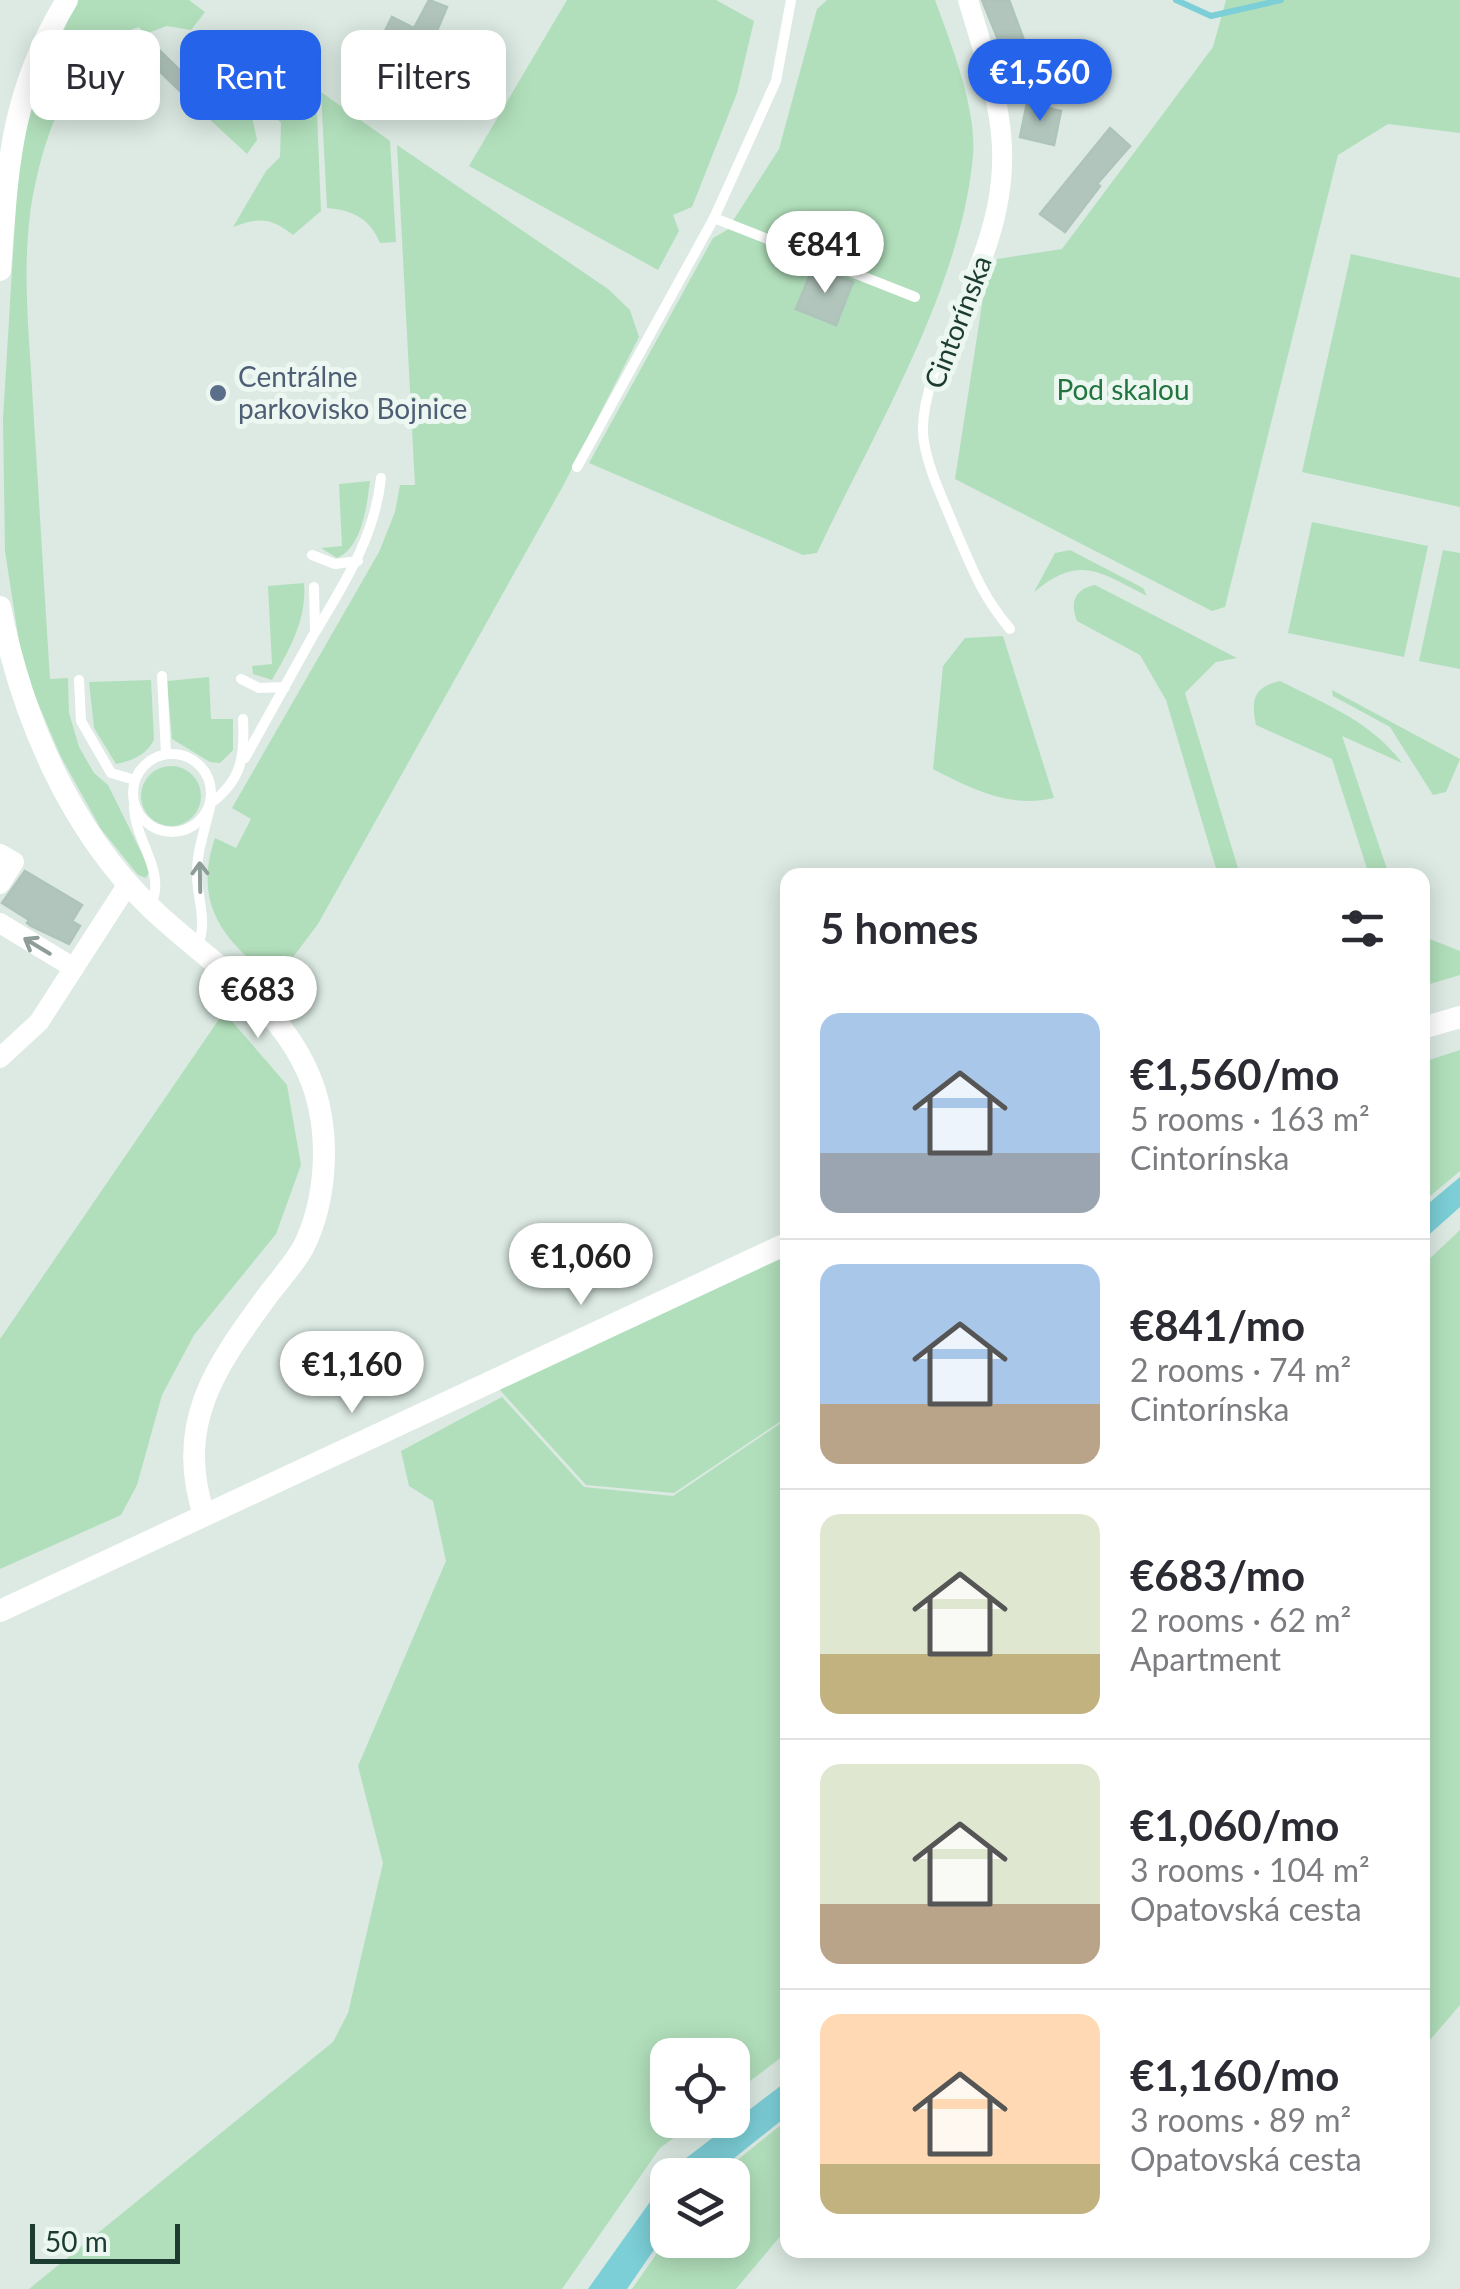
<!DOCTYPE html>
<html lang="en">
<head>
<meta charset="utf-8">
<style>
  :root { --surface:#fff; --page:#f7f7f7; --text:#2b2b33; --muted:#7c7c81; --line:#e1e1e2; --accent:#2563eb }
  body { margin:0; font-family:Lato,sans-serif; background:var(--page); color:var(--text); height:100vh; display:flex; flex-direction:column; font-size:38px; white-space:nowrap }
  * { box-sizing:border-box; margin:0 }
  p { font-size:32px; color:var(--muted) }
  .icon { flex:none; width:55px; height:55px; fill:none; stroke:currentColor; stroke-width:2; stroke-linecap:round; stroke-linejoin:round }
  .map { position:relative; flex:1; overflow:hidden }
  .side { position:absolute; left:780px; top:868px; width:650px; height:1390px; display:flex; flex-direction:column; background:var(--surface); border-radius:20px; box-shadow:0 5px 25px #0003 }
  .side>* { flex:none }
  .banner { position:absolute; left:30px; top:30px; width:600px; height:90px; display:flex; gap:20px }
  .buttons { position:absolute; left:650px; top:2038px; display:grid; gap:20px }
  .buttons a { display:grid; place-items:center; width:100px; height:100px; border-radius:20px; background:var(--surface); box-shadow:0 5px 25px #0003; font-size:50px }
  .scale { position:absolute; left:30px; bottom:25px; width:150px; box-sizing:border-box; padding-left:10px; border:5px solid #1c3b31; border-top:0; font-size:28px; line-height:35px; white-space:nowrap; color:#1c3b31; -webkit-text-stroke:8px #ecf7f1; paint-order:stroke }
  .price { position:absolute; translate:-50% -85px; padding:0 22px; border-radius:35px; background:#fff; color:#222; font-size:32px; line-height:65px; filter:drop-shadow(0 2px 5px #0008) }
  .price::after { content:''; position:absolute; left:50%; top:60px; width:30px; height:22px; margin-left:-15px; background:inherit; clip-path:polygon(0 0,100% 0,50% 100%) }
  .price.selected { background:var(--accent); color:#fff }
  ul { padding:0; list-style:none }
  li { display:flex; align-items:center; gap:30px; height:250px; padding:0 40px }
  li+li { border-top:2px solid var(--line) }
  li span { display:grid; place-items:center; flex:none; width:280px; height:200px; border-radius:20px; color:#555 }
  li>.icon { margin-inline-start:auto }
  span .icon { width:120px; height:120px; fill:#fffc; stroke-width:1 }
  li b { font-size:42px }
  h2 { display:flex; justify-content:space-between; align-items:center; height:120px; padding:0 40px; font-size:42px }
  .chip { padding:0 35px; border-radius:20px; background:var(--surface); box-shadow:0 5px 25px #0003; font-size:35px; line-height:90px }
  .chip.selected { background:var(--accent); color:#fff }
  .map>svg:first-child { display:block }
  .green { fill:#b1dfbb }
  .water { fill:#7cced7 }
  .lines { fill:none; stroke-linecap:round; stroke-linejoin:round }
  .stream { stroke:#7cced7; stroke-width:6 }
  .building { fill:#b1c5bc; stroke:#aec4ba; stroke-width:2.5 }
  .service { stroke:#fff; stroke-width:10 }
  .minor { stroke:#fff; stroke-width:20 }
  .tertiary { stroke:#fff; stroke-width:22 }
  .oneway { stroke:#8e9d98 }
  .service-dot { fill:#5c6f8a; stroke:#ecf7f1; stroke-width:4 }
  .labels { text-anchor:middle; stroke-width:10; stroke-linejoin:round; paint-order:stroke }
  .street-label { font-size:28px; fill:#1c3b31; stroke:#ecf7f1 }
  .service-label { font-size:28px; fill:#4e5e75; stroke:#ecf7f1; text-anchor:start }
  .park-label { font-size:28px; fill:#22753e; stroke:#ecf7f1 }
</style>
</head>
<body>
<div class="map">
<svg width="1460" height="2289" viewBox="0 0 1460 2289">
  <rect width="100%" height="100%" fill="#dceae3"/>
  <g class="green">
    <path d="M77,0H189L205,12L191,30L167,26L145,34L139,27C68,48 39,150 30,215C22,277 30,343 33,405C39,497 44,588 50,679L68,678L69,713L79,747L94,773L108,785L150,870L146,878L138,875L101,829L61,757L23,668L5,551L3,419L19,154L37,90Z"/>
    <polygon points="567,0 716,0 754,21 737,93 692,207 673,215 679,231 658,270 469,166"/>
    <path d="M827,0H935C951,44 977,109 973,155C962,287 873,434 817,553L803,555L589,463L713,238L727,230L779,149L817,9Z"/>
    <polygon points="1226,0 1460,0 1460,133 1388,124 1338,155 1225,607 1212,611 955,479 987,272 997,259 1062,249 1213,47"/>
    <path d="M248,40L316,89L321,211L293,235C271,218 260,217 233,227L266,171L280,157L281,123L211,46L240,52Z"/>
    <path d="M321,92L390,141L396,242L380,243C370,218 352,210 327,208Z"/>
    <polygon points="223,106 252,117 257,140 247,154 207,117"/>
    <path d="M397,145L608,289L630,310L639,337L563,486L318,924L275,981C225,941 192,906 215,838L236,848L251,819L232,808L379,552L395,512L400,485H415Z"/>
    <polygon points="1351,254 1460,278 1460,507 1302,472"/>
    <path d="M370,481C367,505 362,548 337,558L321,548L342,546L339,484Z"/>
    <polygon points="1312,522 1428,546 1404,657 1288,633"/>
    <path d="M1070,550L1143,588L1147,596C1099,572 1080,554 1034,592L1055,553Z"/>
    <polygon points="1443,550 1460,553 1460,669 1419,661"/>
    <path d="M304,583C307,619 290,649 272,680L253,674L252,666L272,664L268,586Z"/>
    <path d="M1095,585L1237,658L1216,662L1185,693L1240,875H1218L1166,700L1140,655L1077,621C1070,603 1074,589 1095,585Z"/>
    <path d="M1003,636L1054,798C1010,809 970,788 933,769L943,666L965,638Z"/>
    <polygon points="209,677 211,719 233,719 233,750 220,763 210,762 172,739 167,681"/>
    <path d="M151,680L154,740C146,755 132,761 116,764L94,728L89,682Z"/>
    <path d="M1280,681C1325,704 1372,722 1402,763L1342,736L1389,875H1369L1332,759L1256,725C1251,700 1253,687 1280,681Z"/>
    <polygon points="1332,690 1460,759 1446,792 1433,795 1390,727 1333,696"/>
    <circle cx="171" cy="796" r="30"/>
    <polygon points="1422,936 1460,951 1460,975 1423,986"/>
    <polygon points="224,1012 287,1085 301,1165 276,1234 194,1335 162,1395 137,1485 121,1515 0,1569 0,1339"/>
    <polygon points="1460,1050 1460,1171 1423,1202 1423,1062"/>
    <polygon points="1460,1230 1460,2005 1423,2048 1422,1266"/>
    <polygon points="787,1256 787,1417 674,1493 586,1485 499,1389"/>
    <polygon points="502,1397 584,1487 673,1496 787,1419 787,2053 733,2094 732,2055 668,2055 668,2120 698,2120 660,2148 562,2289 29,2289 333,2042 348,2013 383,1863 358,1766 446,1561 433,1501 409,1486 401,1451"/>
    <polygon points="787,2120 787,2228 736,2289 632,2289 667,2239 732,2240 732,2175 719,2175"/>
  </g>
  <g class="water">
    <polygon points="1460,1177 1460,1207 1423,1240 1423,1208"/>
    <polygon points="787,2081 787,2116 713,2175 670,2175 677,2165"/>
    <polygon points="667,2178 667,2231 627,2289 588,2289"/>
  </g>
  <g class="lines">
    <polyline class="stream" points="1176,0 1211,16 1281,0"/>
  </g>
  <g class="building">
    <polygon points="429,0 447,7 427,54 413,47 408,59 378,45 392,17 414,28"/>
    <polygon points="982,0 1009,0 1031,59 1003,67 997,37"/>
    <polygon points="154,45 194,84 184,95 144,56"/>
    <polygon points="1027,103 1061,111 1054,145 1020,137"/>
    <polygon points="1110,128 1130,146 1097,184 1100,186 1065,232 1040,214"/>
    <polygon points="813,267 853,282 836,325 796,309"/>
    <polygon points="25,871 82,905 72,921 80,926 69,944 31,926 27,923 29,920 2,903"/>
  </g>
  <g class="lines">
    <g class="service">
      <polyline points="714,218 915,297"/>
      <path d="M973,282C955,324 916,396 924,442C929,472 944,501 955,529C973,570 981,594 1010,629"/>
      <polyline points="577,467 714,218 776,81 791,0"/>
      <polyline points="312,555 335,564 358,561"/>
      <path d="M316,631C345,582 375,536 381,478"/>
      <polyline points="162,676 166,754"/>
      <polyline points="241,679 259,688 285,687"/>
      <polyline points="79,680 81,721 111,773 135,780"/>
      <circle cx="172" cy="793" r="39"/>
      <polyline points="245,758 315,632 314,587"/>
      <path d="M134,806C135,843 168,872 150,907"/>
      <path d="M197,948C208,922 198,903 197,876C196,853 206,826 211,803C242,780 245,756 243,719"/>
    </g>
    <g class="minor">
      <path d="M968,0C1003,115 1021,166 973,282"/>
      <polyline points="0,854 14,862 0,884"/>
      <polyline points="0,923 74,968"/>
      <polyline points="0,1058 39,1022 128,884"/>
    </g>
    <g class="tertiary">
      <path d="M0,270C8,164 10,94 67,0"/>
      <path d="M0,607C22,717 69,828 150,907C211,966 287,1005 315,1091C330,1139 326,1201 304,1246C295,1263 280,1279 268,1295C216,1366 174,1423 204,1515"/>
      <polyline points="1422,1028 1460,1017"/>
      <polyline points="0,1611 788,1243"/>
    </g>
  </g>
  <defs><path id="oneway-shaft" d="M-6 0H5M1.5-3L5.5 0L1.5 3" fill="none" stroke-width="1.6" stroke-linecap="round" stroke-linejoin="round" transform="scale(2.5)"/></defs>
  <g class="oneway">
    <use href="#oneway-shaft" transform="translate(200 877) rotate(-91)"/>
    <use href="#oneway-shaft" transform="translate(37 946) rotate(-149)"/>
  </g>
  <circle class="service-dot" cx="218" cy="393" r="10"/>
  <g class="labels">
    <g class="street-label">
      <text transform="translate(958 322) rotate(-69)" y="10">Cintorínska</text>
    </g>
    <g class="service-label">
      <text x="238" y="387">Centrálne<tspan x="238" dy="32">parkovisko Bojnice</tspan></text>
    </g>
    <g class="park-label">
      <text x="1123" y="400">Pod skalou</text>
    </g>
  </g>
</svg>
<div class="buttons">
<a><svg class="icon" aria-label="locate" viewBox="0 0 24 24"><circle cx="12" cy="12" r="6"/><path d="M12 2v4M12 18v4M2 12h4M18 12h4"/></svg></a>
<a><svg class="icon" aria-label="layers" viewBox="0 0 24 24"><path d="M12 4l9 5-9 5-9-5zM3 14l9 5 9-5"/></svg></a>
</div>
<div class="scale">50 m</div>
<b class="price selected" style="left:1040px;top:124px">€1,560</b>
<b class="price" style="left:825px;top:296px">€841</b>
<b class="price" style="left:258px;top:1041px">€683</b>
<b class="price" style="left:581px;top:1308px">€1,060</b>
<b class="price" style="left:352px;top:1416px">€1,160</b>
<div class="banner">
<a class="chip">Buy</a>
<a class="chip selected">Rent</a>
<a class="chip">Filters</a>
</div>
<section class="side">
<h2>5 homes<svg class="icon" aria-label="filters" viewBox="0 0 24 24"><path d="M4 7h16M4 17h16"/><circle cx="9" cy="7" r="2"/><circle cx="15" cy="17" r="2"/></svg></h2>
<ul>
<li><span style="background:linear-gradient(#a9c7e8 70%,#9aa5b1 0)"><svg class="icon" aria-label="home" viewBox="0 0 24 24"><path d="M3 11l9-7 9 7M6 9v11h12V9"/></svg></span><div><b>€1,560/mo</b><p>5 rooms · 163 m²</p><p>Cintorínska</p></div></li>
<li><span style="background:linear-gradient(#a9c7e8 70%,#b9a48a 0)"><svg class="icon" aria-label="home" viewBox="0 0 24 24"><path d="M3 11l9-7 9 7M6 9v11h12V9"/></svg></span><div><b>€841/mo</b><p>2 rooms · 74 m²</p><p>Cintorínska</p></div></li>
<li><span style="background:linear-gradient(#dfe7d0 70%,#c2b280 0)"><svg class="icon" aria-label="home" viewBox="0 0 24 24"><path d="M3 11l9-7 9 7M6 9v11h12V9"/></svg></span><div><b>€683/mo</b><p>2 rooms · 62 m²</p><p>Apartment</p></div></li>
<li><span style="background:linear-gradient(#dfe7d0 70%,#b9a48a 0)"><svg class="icon" aria-label="home" viewBox="0 0 24 24"><path d="M3 11l9-7 9 7M6 9v11h12V9"/></svg></span><div><b>€1,060/mo</b><p>3 rooms · 104 m²</p><p>Opatovská cesta</p></div></li>
<li><span style="background:linear-gradient(#ffd9b3 75%,#c2b280 0)"><svg class="icon" aria-label="home" viewBox="0 0 24 24"><path d="M3 11l9-7 9 7M6 9v11h12V9"/></svg></span><div><b>€1,160/mo</b><p>3 rooms · 89 m²</p><p>Opatovská cesta</p></div></li>
</ul>
</section>
</div>
</body>
</html>
